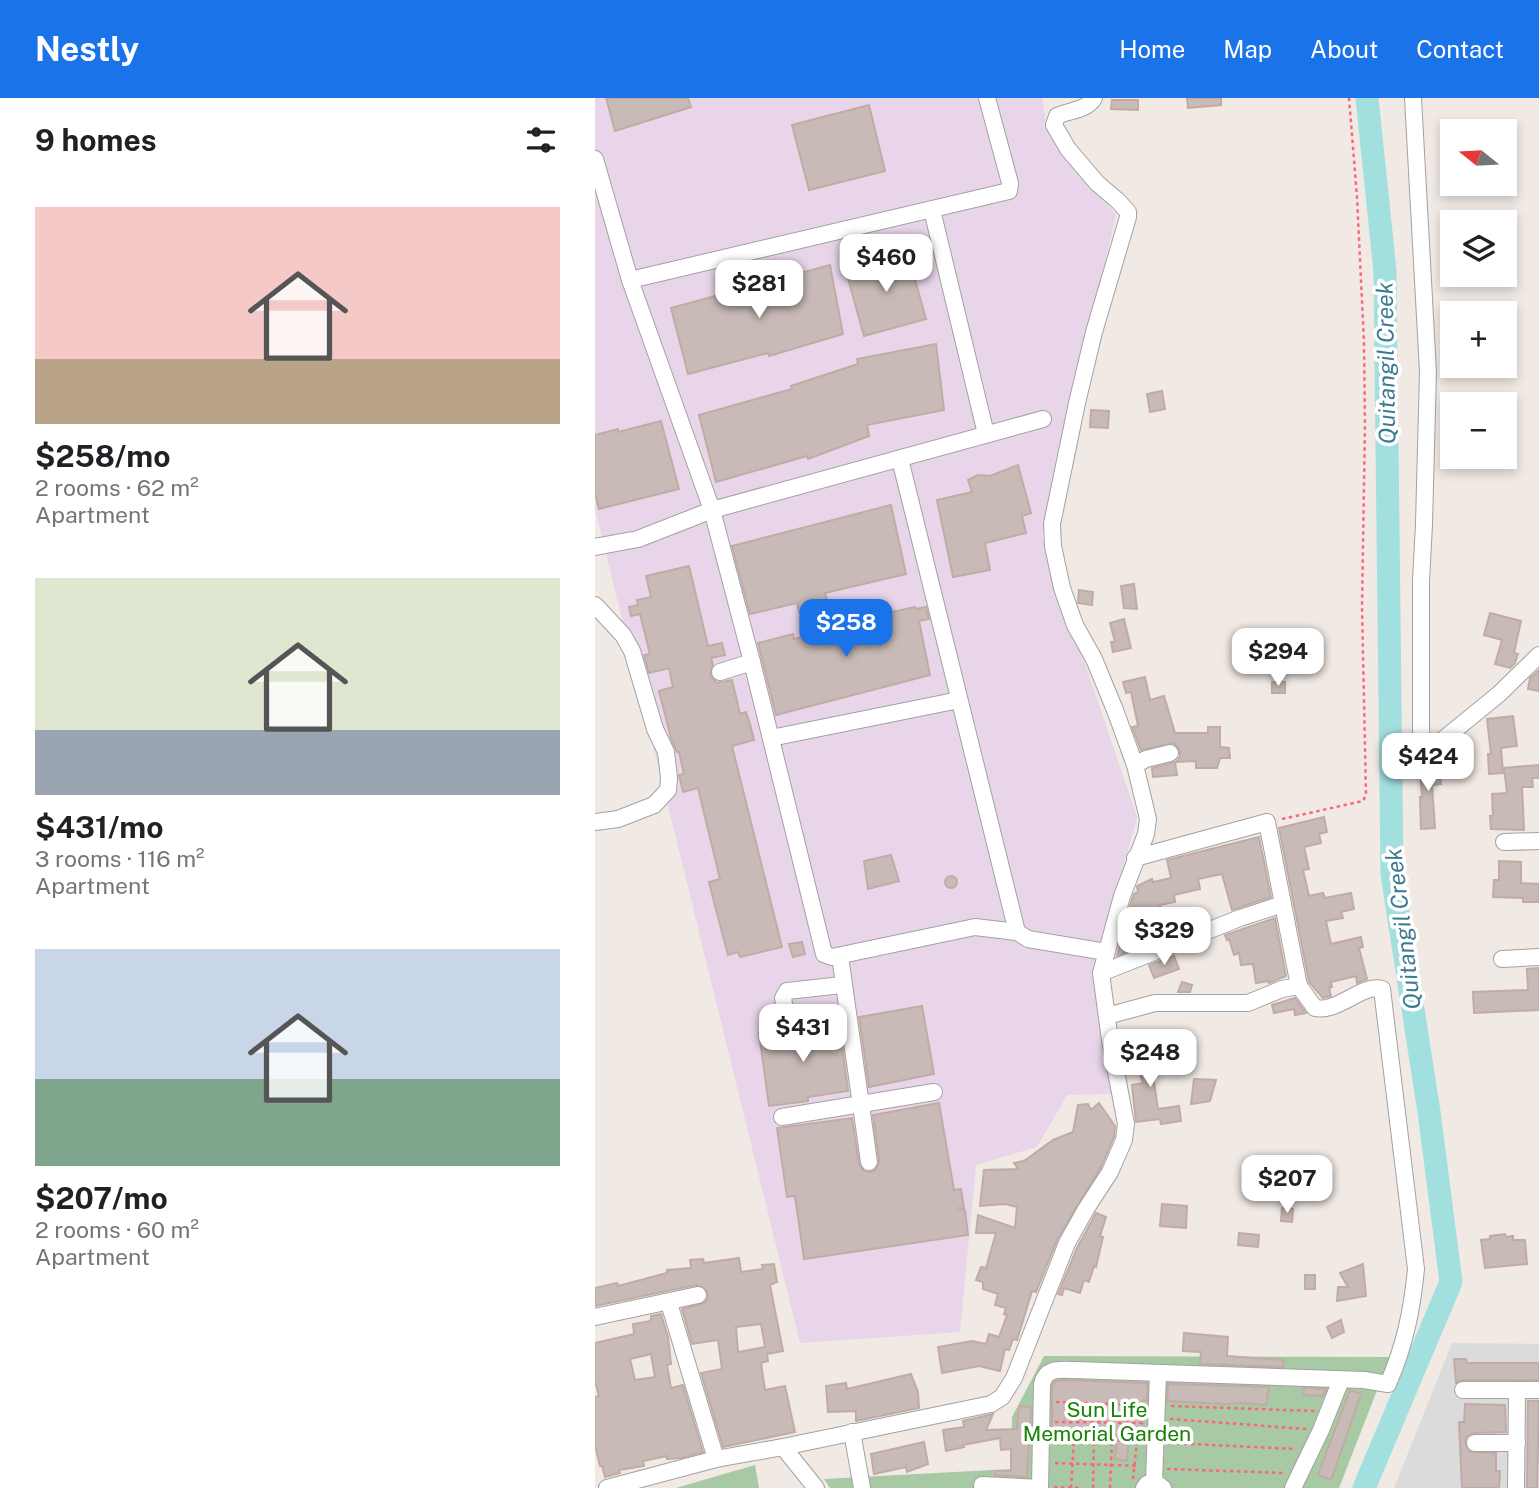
<!DOCTYPE html>
<html lang="en">
<head>
<meta charset="utf-8">
<style>
  :root { --surface:#fff; --page:#f2f2f2; --text:#202124; --muted:#757577; --accent:#1a73e8 }
  body { margin:0; font-family:"Public Sans",sans-serif; background:var(--page); color:var(--text); height:100vh; display:flex; flex-direction:column; font-size:26px; white-space:nowrap }
  * { box-sizing:border-box; margin:0 }
  p { font-size:23px; color:var(--muted) }
  .icon { flex:none; width:38px; height:38px; fill:none; stroke:currentColor; stroke-width:2; stroke-linecap:round; stroke-linejoin:round }
  .map { position:relative; flex:1; overflow:hidden }
  .sheet { display:flex; flex-direction:column; background:var(--surface); width:595px }
  .sheet>* { flex:none }
  .needle { width:46px; rotate:288deg }
  .controls { position:absolute; left:845px; top:21px; display:grid; gap:14px }
  .controls a { display:grid; place-items:center; width:77px; height:77px; border-radius:0px; background:var(--surface); box-shadow:0 4px 10px #0003; font-size:35px }
  .price { position:absolute; translate:-50% -60px; padding:0 16px; border-radius:14px; background:#fff; color:#222; font-size:23px; line-height:46px; filter:drop-shadow(0 2px 4px #0008) }
  .price::after { content:''; position:absolute; left:50%; top:42px; width:21px; height:16px; margin-left:-10px; background:inherit; clip-path:polygon(0 0,100% 0,50% 100%) }
  .price.active { background:var(--accent); color:#fff }
  ul { padding:0; list-style:none }
  li { display:grid; align-content:center; gap:14px; height:371px; padding:0 35px }
  li span { display:grid; place-items:center; height:217px; border-radius:0px; color:#555 }
  li>.icon { margin-inline-start:auto }
  span .icon { width:126px; height:126px; fill:#fffc; stroke-width:1 }
  li b { font-size:30px }
  h2 { display:flex; justify-content:space-between; align-items:center; height:84px; padding:0 35px; font-size:30px }
  header { display:flex; align-items:center; gap:42px; box-sizing:border-box; height:98px; padding:0 35px; background:var(--accent); color:#fff }
  header strong { font-size:33px }
  nav { display:flex; gap:38px; margin-inline-start:auto; font-size:24px }
  main { display:flex; flex:1; min-height:0 }
  .map>svg:first-child { display:block }
  .residential { fill:#dcdbdb }
  .industrial { fill:#e8d5e9 }
  .cemetery { fill:#a7c9a4 }
  .lines { fill:none; stroke-linecap:round; stroke-linejoin:round }
  .river { stroke:#a2dfdf; stroke-width:23 }
  .building { fill:#c8bab7; stroke:#c2aba5; stroke-width:2; fill-rule:evenodd }
  .minor-casing { stroke:#a2a2a2; stroke-width:18 }
  .path { stroke:#ff6578; stroke-width:2.5; stroke-dasharray:3.5 3.5; stroke-linecap:butt }
  .minor { stroke:#fff; stroke-width:16 }
  .labels { text-anchor:middle; stroke-width:7; stroke-linejoin:round; paint-order:stroke }
  .park-label { font-size:21px; fill:#188207; stroke:#fff }
  .water-label { font-size:23px; font-style:italic; fill:#3b7b92; stroke:#fff }
</style>
</head>
<body>
<header>
<strong>Nestly</strong>
<nav><a>Home</a><a>Map</a><a>About</a><a>Contact</a></nav>
</header>
<main>
<section class="sheet">
<h2>9 homes<svg class="icon" aria-label="filters" viewBox="0 0 24 24"><path d="M4 7h16M4 17h16"/><circle cx="9" cy="7" r="2"/><circle cx="15" cy="17" r="2"/></svg></h2>
<ul>
<li><span style="background:linear-gradient(#f6c9c9 70%,#b9a48a 0)"><svg class="icon" aria-label="home" viewBox="0 0 24 24"><path d="M3 11l9-7 9 7M6 9v11h12V9"/></svg></span><div><b>$258/mo</b><p>2 rooms · 62 m²</p><p>Apartment</p></div></li>
<li><span style="background:linear-gradient(#dfe7d0 70%,#9aa5b1 0)"><svg class="icon" aria-label="home" viewBox="0 0 24 24"><path d="M3 11l9-7 9 7M6 9v11h12V9"/></svg></span><div><b>$431/mo</b><p>3 rooms · 116 m²</p><p>Apartment</p></div></li>
<li><span style="background:linear-gradient(#c9d6e8 60%,#7fa58c 0)"><svg class="icon" aria-label="home" viewBox="0 0 24 24"><path d="M3 11l9-7 9 7M6 9v11h12V9"/></svg></span><div><b>$207/mo</b><p>2 rooms · 60 m²</p><p>Apartment</p></div></li>
</ul>
</section>
<div class="map">
<svg width="944" height="1390" viewBox="0 0 944 1390">
  <rect width="100%" height="100%" fill="#f0e9e4"/>
  <polygon class="residential" points="857,1245 944,1246 944,1390 799,1390"/>
  <polygon class="industrial" points="0,0 447,0 451,25 521,117 447,439 542,719 501,869 520,996 472,997 442,1049 381,1067 365,1234 205,1245 0,411"/>
  <g class="cemetery">
    <polygon points="449,1258 795,1259 744,1390 235,1390 229,1381 416,1371 417,1319"/>
    <polygon points="160,1367 164,1390 81,1390"/>
  </g>
  <g class="lines">
    <polyline class="river" points="769,1390 856,1184 834,1014 797,776 790,173 772,0"/>
  </g>
  <g class="building">
    <polygon points="11,0 93,0 96,9 20,33"/>
    <polygon points="592,0 626,0 626,7 593,10"/>
    <polygon points="517,2 543,2 543,12 516,11"/>
    <polygon points="274,7 290,73 214,92 197,27"/>
    <polygon points="312,153 331,221 269,238 250,170"/>
    <polygon points="235,167 248,236 174,258 173,255 93,276 76,210"/>
    <polygon points="341,246 349,312 272,327 274,338 213,361 212,358 121,384 104,317 197,291 196,288 263,266 262,261"/>
    <polygon points="567,293 570,311 555,314 552,296"/>
    <polygon points="496,312 514,313 513,330 495,329"/>
    <polygon points="66,323 84,391 4,411 0,395 0,337 23,331 23,334"/>
    <polygon points="423,367 436,415 427,418 431,435 390,445 395,472 358,479 342,402 377,394 373,382 383,377 395,378"/>
    <polygon points="296,407 311,476 230,495 233,507 204,514 202,505 155,516 137,448"/>
    <polygon points="94,468 113,548 127,545 130,557 116,560 118,567 115,578 122,585 137,582 145,616 151,614 155,626 159,642 137,648 187,849 145,859 143,854 133,857 118,800 114,784 125,781 103,690 88,694 84,677 89,676 84,654 82,654 76,640 64,593 78,589 74,570 54,575 49,557 55,556 45,516 36,518 34,509 43,507 42,502 56,499 51,478"/>
    <polygon points="539,486 542,511 529,510 526,488"/>
    <polygon points="484,492 498,494 497,507 483,505"/>
    <polygon points="320,509 321,511 331,509 334,521 324,523 335,577 181,617 163,545 198,536 199,541 245,529 243,522 284,513 284,517"/>
    <polygon points="895,515 926,523 919,555 923,556 920,565 915,570 900,566 907,542 889,537"/>
    <polygon points="529,521 536,550 518,554 516,544 520,544 515,525"/>
    <polygon points="944,572 944,593 933,591 935,580"/>
    <polygon points="550,579 555,602 569,598 580,635 613,635 613,629 625,629 625,649 634,650 635,660 625,660 622,670 601,670 601,663 581,664 585,659 585,653 579,645 546,652 537,629 543,628 536,594 531,595 528,584"/>
    <rect x="677" y="584" width="13" height="11"/>
    <polygon points="918,618 922,648 906,650 908,675 894,676 893,656 896,656 892,621"/>
    <polygon points="824,658 836,662 837,675 845,675 846,686 837,687 840,730 826,731 825,699 827,699"/>
    <polygon points="580,664 582,677 558,679 557,670"/>
    <polygon points="944,667 944,680 937,680 938,689 927,689 929,732 896,731 895,718 898,718 897,696 912,695 909,670"/>
    <polygon points="729,719 732,734 724,736 726,745 709,749 714,771 708,772 714,798 728,795 730,800 756,795 759,811 746,814 748,820 731,823 736,846 766,839 768,849 764,850 772,881 762,885 761,878 736,884 737,889 734,890 736,898 728,900 714,884 684,730"/>
    <polygon points="664,739 676,799 637,812 627,776 603,781 605,791 579,797 580,804 565,807 571,827 566,829 569,839 522,858 531,825 533,824 533,816 537,814 535,810 537,801 539,796 543,794 542,788 557,781 558,784 576,780 572,762"/>
    <polygon points="296,757 304,783 273,791 269,763"/>
    <polygon points="904,763 926,764 926,785 944,786 944,804 928,804 928,800 898,799 899,782 904,782"/>
    <circle cx="356" cy="784" r="6"/>
    <polygon points="680,820 691,878 674,885 674,883 661,885 658,866 646,867 644,855 639,857 634,841 632,842 630,837"/>
    <polygon points="207,844 210,856 198,859 194,846"/>
    <polygon points="579,858 584,871 559,880 554,867"/>
    <polygon points="944,870 944,912 879,915 878,894 933,892 932,871"/>
    <polygon points="587,884 597,887 595,894 583,894"/>
    <polygon points="700,900 711,915 700,917 699,911 679,915 677,907"/>
    <polygon points="327,908 339,976 274,989 264,919"/>
    <polygon points="244,925 253,993 213,999 213,1003 174,1008 164,935 184,932 193,935 201,930"/>
    <polygon points="563,948 566,969 557,971 563,1011 584,1008 586,1023 566,1026 565,1021 541,1024 537,987 548,985 536,950"/>
    <polygon points="599,981 621,982 615,1003 596,1006"/>
    <polygon points="344,1005 359,1092 366,1091 369,1110 363,1110 370,1112 373,1137 209,1161 200,1098 192,1099 182,1030 257,1020 264,1066 269,1073 276,1074 281,1072 284,1063 278,1017"/>
    <polygon points="504,1005 520,1028 519,1039 506,1069 463,1140 441,1194 437,1193 422,1242 418,1241 414,1252 410,1251 405,1273 384,1268 347,1275 343,1249 377,1243 391,1246 394,1236 404,1239 412,1217 409,1216 411,1210 400,1207 403,1196 388,1191 388,1184 381,1182 386,1169 391,1170 401,1135 381,1135 383,1117 420,1130 422,1109 410,1106 385,1108 389,1072 423,1071 419,1065 429,1063 458,1042 478,1034 483,1007 493,1006 496,1012"/>
    <polygon points="567,1106 592,1108 591,1130 565,1128"/>
    <polygon points="687,1110 698,1111 697,1124 686,1123"/>
    <polygon points="501,1115 511,1119 505,1138 508,1139 501,1169 499,1168 494,1184 489,1182 485,1195 469,1190 467,1197 463,1196 482,1150"/>
    <polygon points="644,1135 664,1137 663,1149 643,1147"/>
    <polygon points="910,1136 911,1139 918,1138 918,1142 930,1142 932,1166 890,1170 886,1142 895,1141 895,1138"/>
    <path d="M144,1160L146,1174L168,1171L167,1167L179,1166L182,1184L175,1187L188,1253L172,1256L173,1263L166,1265L170,1292L190,1288L200,1334L128,1349L106,1275L127,1271L123,1242L97,1246L87,1211L109,1205L113,1200L111,1191L101,1187L0,1208V1190L22,1185L23,1188L72,1175V1172L96,1170L95,1162L108,1161L109,1165ZM166,1226L170,1249L143,1254L141,1229Z"/>
    <polygon points="768,1166 771,1198 742,1203 743,1189 753,1189 745,1175"/>
    <rect x="710" y="1177" width="10" height="14"/>
    <path d="M66,1216L73,1239L76,1266L72,1267L76,1290L88,1287L108,1354L86,1360L72,1361V1358L48,1363L49,1368L24,1372L25,1375L10,1379L7,1368H5L0,1348V1299L4,1298L0,1283V1245L39,1236L38,1226L56,1223V1218ZM56,1256L60,1279L40,1282L35,1261Z"/>
    <polygon points="746,1222 749,1234 737,1240 732,1229"/>
    <polygon points="589,1235 633,1239 632,1258 689,1262 688,1269 605,1266 606,1254 588,1253"/>
    <polygon points="859,1261 871,1261 872,1265 944,1265 944,1282 868,1282 861,1285"/>
    <polygon points="316,1276 323,1294 324,1310 261,1323 261,1313 233,1314 231,1288 251,1285 252,1291"/>
    <polygon points="469,1282 552,1285 552,1302 548,1302 547,1334 542,1333 542,1338 534,1337 532,1363 520,1361 522,1337 457,1335 457,1288 460,1283"/>
    <polygon points="573,1286 674,1289 671,1307 649,1305 630,1306 572,1303"/>
    <polygon points="709,1290 731,1291 728,1298 709,1297"/>
    <polygon points="755,1292 766,1296 736,1382 723,1377"/>
    <polygon points="933,1303 944,1303 942,1390 932,1390"/>
    <polygon points="870,1306 910,1307 911,1334 879,1335 871,1339 870,1344 875,1354 901,1355 901,1373 905,1373 904,1390 867,1390 864,1324 869,1324"/>
    <polygon points="424,1308 436,1309 432,1379 400,1377 400,1373 416,1373 416,1351 406,1352 405,1340 368,1347 369,1349 351,1353 348,1332 369,1329 368,1323 398,1316 391,1332 422,1331"/>
    <polygon points="329,1344 333,1366 312,1374 311,1369 279,1376 276,1356"/>
  </g>
  <g class="lines">
    <g class="minor-casing">
      <g id="minor">
        <polyline points="818,0 833,274 829,426 826,483 826,633 829,649 835,652 839,649 904,596 944,557"/>
        <polyline points="0,61 35,182 117,412 157,564 229,856 237,859 380,829 422,834"/>
        <polyline points="337,112 391,336"/>
        <polyline points="35,182 414,93 415,85 392,0"/>
        <polyline points="305,361 422,834 433,841 511,854"/>
        <polyline points="0,449 43,441 117,412 448,321"/>
        <polyline points="0,507 28,537 37,553 60,631 71,654 74,680 73,692 59,707 23,721 0,724"/>
        <polyline points="125,574 157,564"/>
        <polyline points="176,640 364,602"/>
        <polyline points="540,667 551,661 575,655"/>
        <polyline points="909,744 944,743"/>
        <polyline points="245,858 274,1064"/>
        <polyline points="907,861 944,859"/>
        <polyline points="506,875 645,820 688,806"/>
        <polyline points="512,918 560,905 653,905 687,891 704,888 672,724 540,760"/>
        <polyline points="192,925 188,900 192,893 247,887"/>
        <polyline points="187,1019 339,994"/>
        <polyline points="74,1205 121,1361"/>
        <polyline points="0,1219 103,1197"/>
        <polyline points="868,1292 944,1292"/>
        <polyline points="257,1334 267,1390"/>
        <polyline points="880,1345 922,1345"/>
        <polyline points="188,1349 221,1390"/>
        <polyline points="559,1383 563,1276"/>
        <polyline points="387,1387 445,1390"/>
        <path d="M12,1390L121,1361L188,1349L396,1306L407,1299L419,1280L472,1145L491,1111L515,1074L529,1042L531,1026L515,942L506,875L527,798L551,736L553,721L540,667L520,612L499,561L480,527L467,490L458,448L457,426L482,305L499,234L533,119V114L523,103L502,85L473,51L459,27L462,18C475,12 491,13 499,0"/>
        <path d="M445,1390L447,1286C451,1269 465,1272 480,1272L769,1282L793,1286C810,1247 817,1212 821,1171L787,891C768,885 743,915 720,910L704,888"/>
        <polyline points="549,1390 552,1386 559,1383 568,1390"/>
        <polyline points="698,1390 726,1332 746,1282"/>
        <polyline points="921,1390 922,1292"/>
      </g>
    </g>
    <g class="path">
      <polyline points="687,721 768,703 771,697 767,508 770,326 769,245 762,99 754,0"/>
      <polyline points="461,1304 548,1307"/>
      <polyline points="576,1308 720,1313"/>
      <polyline points="575,1321 712,1331"/>
      <polyline points="460,1324 548,1325"/>
      <polyline points="460,1340 547,1343"/>
      <polyline points="575,1345 701,1351"/>
      <polyline points="460,1365 544,1368"/>
      <polyline points="572,1371 691,1375"/>
      <polyline points="538,1381 542,1343"/>
      <polyline points="459,1389 486,1390"/>
      <polyline points="476,1390 479,1342"/>
      <polyline points="498,1390 499,1341"/>
      <polyline points="515,1390 517,1343"/>
    </g>
    <use href="#minor" class="minor"/>
  </g>
  <g class="labels">
    <g class="park-label">
      <text x="512" y="1319">Sun Life<tspan x="512" dy="24">Memorial Garden</tspan></text>
    </g>
    <g class="water-label">
      <text transform="translate(791 265) rotate(-91)" y="8">Quitangil Creek</text>
      <text transform="translate(808 831) rotate(-97)" y="8">Quitangil Creek</text>
    </g>
  </g>
</svg>
<div class="controls">
<a><svg class="needle" viewBox="-14 -14 28 28"><path d="M0-13l5 13h-10z" fill="#e53935"/><path d="M0 13l5-13h-10z" fill="#757577"/></svg></a>
<a><svg class="icon" aria-label="layers" viewBox="0 0 24 24"><path d="M12 4l9 5-9 5-9-5zM3 14l9 5 9-5"/></svg></a>
<a>+</a>
<a>−</a>
</div>
<b class="price" style="left:291px;top:196px">$460</b>
<b class="price" style="left:164px;top:222px">$281</b>
<b class="price active" style="left:251px;top:561px">$258</b>
<b class="price" style="left:683px;top:590px">$294</b>
<b class="price" style="left:833px;top:695px">$424</b>
<b class="price" style="left:569px;top:869px">$329</b>
<b class="price" style="left:208px;top:966px">$431</b>
<b class="price" style="left:555px;top:991px">$248</b>
<b class="price" style="left:692px;top:1117px">$207</b>
</div>
</main>
</body>
</html>
